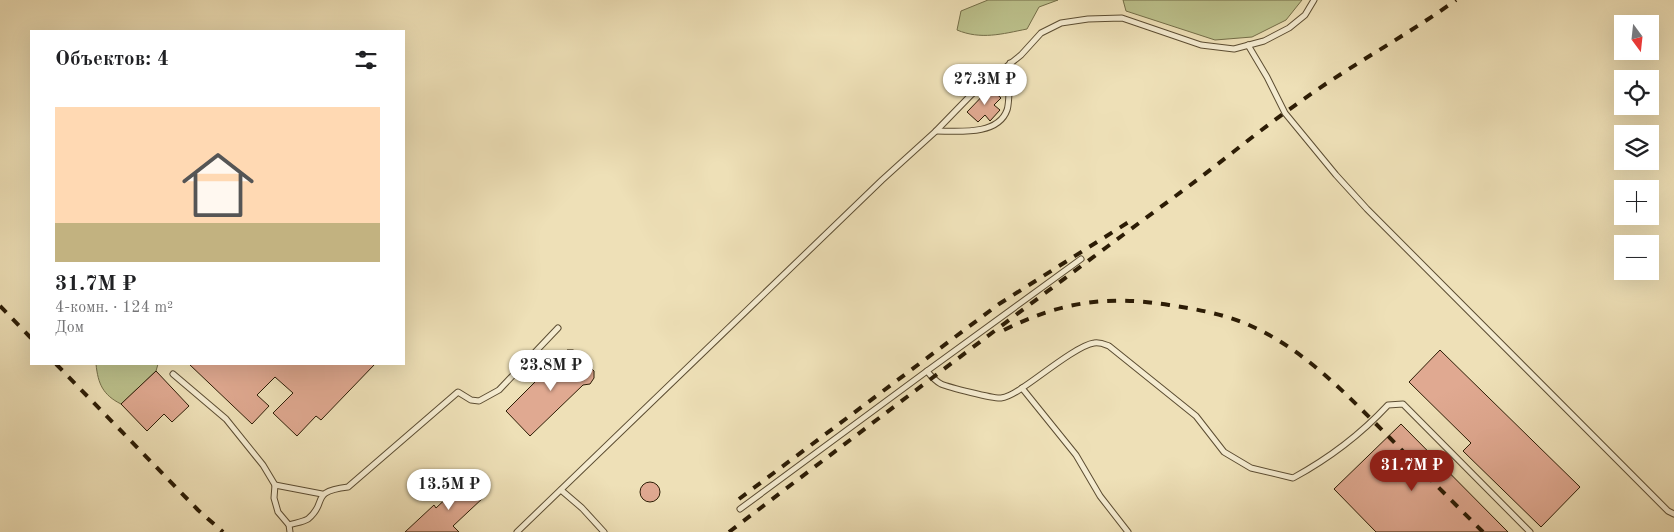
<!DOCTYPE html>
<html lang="ru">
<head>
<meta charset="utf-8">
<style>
  :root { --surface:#fff; --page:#f2f2f2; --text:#202124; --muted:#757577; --accent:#8f2418 }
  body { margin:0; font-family:"Old Standard TT",serif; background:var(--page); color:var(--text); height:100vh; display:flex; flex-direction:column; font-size:19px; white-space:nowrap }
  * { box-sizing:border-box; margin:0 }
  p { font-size:16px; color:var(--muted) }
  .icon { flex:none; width:28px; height:28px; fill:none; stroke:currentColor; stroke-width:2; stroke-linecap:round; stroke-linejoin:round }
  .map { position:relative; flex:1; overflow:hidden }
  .drawer { position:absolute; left:30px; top:30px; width:375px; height:335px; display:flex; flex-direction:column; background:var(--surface); border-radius:0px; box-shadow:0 5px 20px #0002 }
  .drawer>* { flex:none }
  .needle { width:32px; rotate:165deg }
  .controls { position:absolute; left:1614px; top:15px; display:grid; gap:10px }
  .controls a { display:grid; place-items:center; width:45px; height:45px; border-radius:0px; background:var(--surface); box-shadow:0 5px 20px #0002; font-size:25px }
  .price { position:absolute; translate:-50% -42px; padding:0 11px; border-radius:18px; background:#fff; color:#222; font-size:16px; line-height:32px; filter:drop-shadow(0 1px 2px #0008) }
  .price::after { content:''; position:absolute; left:50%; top:30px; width:15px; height:11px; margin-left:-8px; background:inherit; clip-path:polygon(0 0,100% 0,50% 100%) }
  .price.selected { background:var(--accent); color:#fff }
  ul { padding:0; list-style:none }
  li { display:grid; align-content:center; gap:10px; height:265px; padding:0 25px }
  li span { display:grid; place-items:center; height:155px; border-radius:0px; color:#555 }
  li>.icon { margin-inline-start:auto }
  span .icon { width:90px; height:90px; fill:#fffc; stroke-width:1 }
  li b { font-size:21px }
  h2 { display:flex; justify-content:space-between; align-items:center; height:60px; padding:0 25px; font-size:21px }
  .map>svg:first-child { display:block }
  .green { fill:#bcc18c; stroke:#746e48 }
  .building { fill:#e0a991; stroke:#2c1c05 }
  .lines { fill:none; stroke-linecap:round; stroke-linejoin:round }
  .lane-casing { stroke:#5c4d32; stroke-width:7 }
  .lane { stroke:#f4ebd0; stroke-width:5 }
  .rail { stroke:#2c1c05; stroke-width:4; stroke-dasharray:9 9; stroke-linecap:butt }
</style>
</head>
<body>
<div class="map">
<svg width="1674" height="532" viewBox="0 0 1674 532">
  <rect width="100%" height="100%" fill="#eee0b7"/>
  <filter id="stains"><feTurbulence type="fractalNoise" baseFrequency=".004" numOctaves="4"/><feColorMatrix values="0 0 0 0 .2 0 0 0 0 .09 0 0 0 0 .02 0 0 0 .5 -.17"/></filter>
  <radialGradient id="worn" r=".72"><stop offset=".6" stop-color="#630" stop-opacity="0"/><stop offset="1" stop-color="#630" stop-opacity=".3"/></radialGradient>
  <g class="green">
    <path d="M988,0H1058L1039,7L1027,29C1002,34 981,40 957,30L961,11Z"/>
    <polygon points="1123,0 1302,0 1286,20 1252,37 1215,40 1126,11"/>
    <path d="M96,364H158L156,371L121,404C103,395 98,384 96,364Z"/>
  </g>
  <g class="building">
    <polygon points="990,88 1001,98 994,105 1000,110 990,121 985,115 978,122 967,112"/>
    <polygon points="567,350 573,350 577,352 581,364 588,365 594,371 594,378 590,384 583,385 530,436 506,411"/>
    <polygon points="1440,350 1580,487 1541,527 1463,451 1471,443 1409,382"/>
    <polygon points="189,364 375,364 321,420 316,416 297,436 273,413 293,393 275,377 257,395 269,406 252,424"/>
    <polygon points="156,371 189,406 172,422 164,414 147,431 121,404"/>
    <polygon points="1401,424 1508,532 1376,532 1334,489"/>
    <polygon points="467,479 484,497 453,526 459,532 405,532 434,505 436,508"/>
    <circle cx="650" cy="492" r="10"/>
  </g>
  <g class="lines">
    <g class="lane-casing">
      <g id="lane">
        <polyline points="1248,45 1267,77 1285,113 1336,175 1367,209 1668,511 1674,514"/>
        <path d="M936,131C957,131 998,136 1007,110C1010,103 1009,73 1010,63"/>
        <polyline points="173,374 226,419 263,465 275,485 274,498 278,512 289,525 290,532"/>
        <path d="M1022,388C1016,392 1009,397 1001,398C994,399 948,387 941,384C934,380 931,376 927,371L1081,259"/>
        <polyline points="275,485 322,494"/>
        <polyline points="561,490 582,508 604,532"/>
        <polyline points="740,509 927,371"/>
        <path d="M289,525C295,523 303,522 308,519C329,502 308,492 348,487L458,392L471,400L479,401L499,390L558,328"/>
        <polyline points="517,532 882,180 936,131 971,95 1021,55 1041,33 1061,23 1088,19 1122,18 1201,45 1234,49 1264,41 1289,28 1305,15 1314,0"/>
        <path d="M1128,532L1100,496L1076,455L1022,388C1038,378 1078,345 1094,343C1100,342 1104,344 1109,346L1196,416L1224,452L1251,468L1293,478C1328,459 1361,434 1388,405L1403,404L1530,532"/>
      </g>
    </g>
    <use href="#lane" class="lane"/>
    <g class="rail">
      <polyline points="0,306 31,338"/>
      <path d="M1004,330C1060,302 1107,295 1169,305C1196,309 1224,314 1249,325C1304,349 1346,394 1387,435C1419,468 1451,500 1483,532"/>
      <polyline points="56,364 198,510 223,532"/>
      <polyline points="739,499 999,304 1135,218"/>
      <path d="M729,532C880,417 1032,302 1185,189C1224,160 1261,129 1301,101C1351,65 1406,36 1456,0"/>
    </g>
  </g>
  <rect width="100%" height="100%" filter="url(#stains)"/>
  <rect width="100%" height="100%" fill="url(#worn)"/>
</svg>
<div class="controls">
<a><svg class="needle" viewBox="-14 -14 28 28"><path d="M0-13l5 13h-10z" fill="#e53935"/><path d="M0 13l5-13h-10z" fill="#757577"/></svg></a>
<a><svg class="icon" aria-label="locate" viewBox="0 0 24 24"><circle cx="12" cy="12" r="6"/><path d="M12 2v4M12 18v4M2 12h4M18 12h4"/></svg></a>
<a><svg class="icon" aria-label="layers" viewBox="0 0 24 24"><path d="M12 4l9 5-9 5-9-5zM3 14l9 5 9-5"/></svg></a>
<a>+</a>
<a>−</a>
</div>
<b class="price" style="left:985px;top:106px">27.3M ₽</b>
<b class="price" style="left:551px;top:392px">23.8M ₽</b>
<b class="price selected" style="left:1412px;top:492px">31.7M ₽</b>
<b class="price" style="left:449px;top:511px">13.5M ₽</b>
<section class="drawer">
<h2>Объектов: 4<svg class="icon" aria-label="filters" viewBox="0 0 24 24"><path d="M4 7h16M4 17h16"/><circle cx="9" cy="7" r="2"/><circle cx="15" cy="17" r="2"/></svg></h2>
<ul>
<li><span style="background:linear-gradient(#ffd9b3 75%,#c2b280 0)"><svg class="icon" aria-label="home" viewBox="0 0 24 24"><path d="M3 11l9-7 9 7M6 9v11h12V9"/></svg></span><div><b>31.7M ₽</b><p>4-комн. · 124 m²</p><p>Дом</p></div></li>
</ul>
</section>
</div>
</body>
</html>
